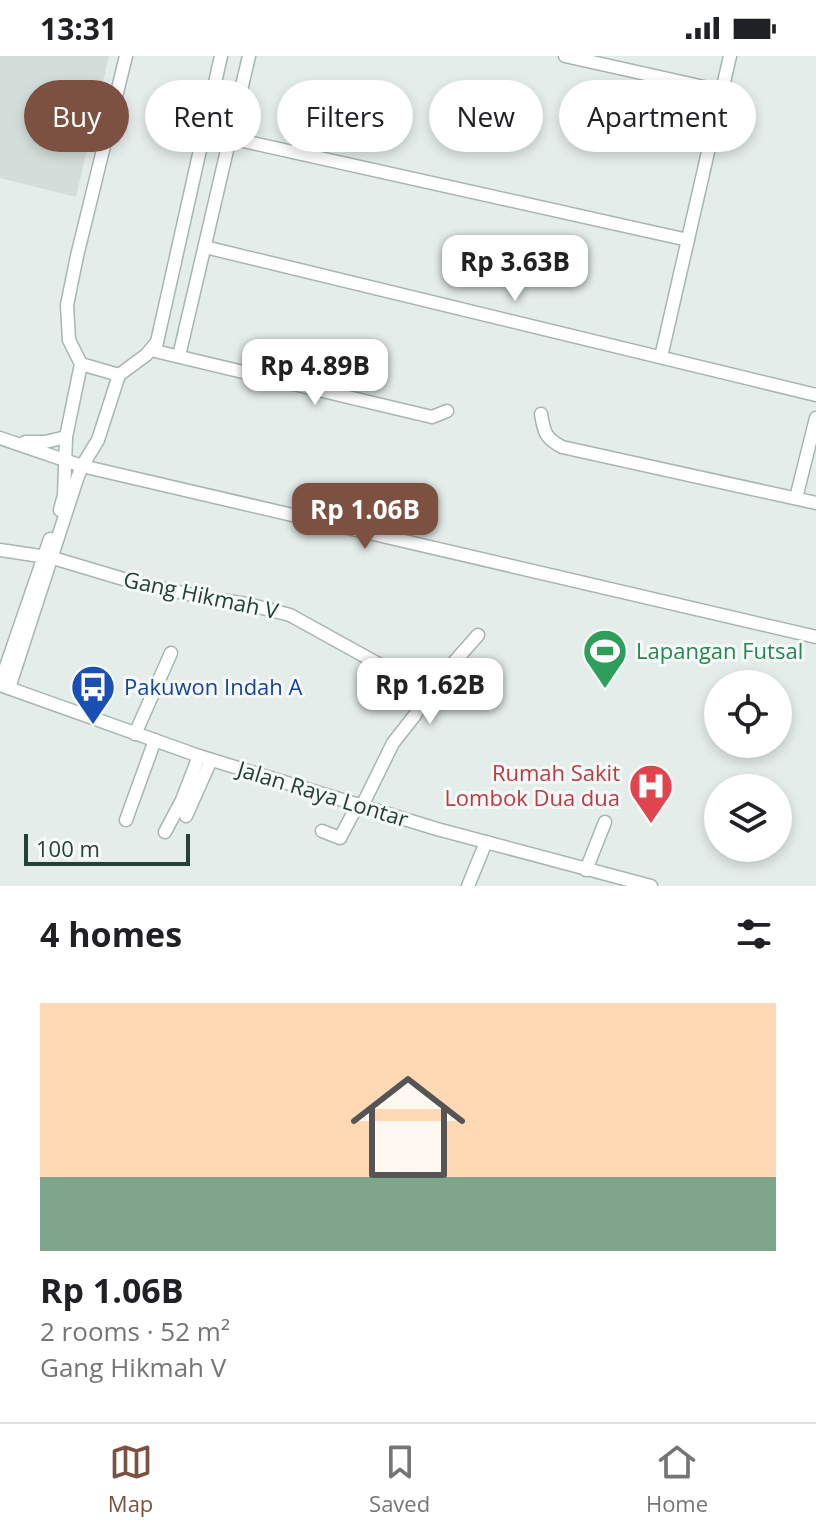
<!DOCTYPE html>
<html lang="en">
<head>
<meta charset="utf-8">
<style>
  :root { --surface:#fff; --page:#f2f2f2; --text:#202124; --muted:#757577; --line:#e0e0e0; --accent:#7c5141 }
  body { margin:0; font-family:"Open Sans",sans-serif; background:var(--page); color:var(--text); height:100vh; display:flex; flex-direction:column; font-size:30px; white-space:nowrap }
  * { box-sizing:border-box; margin:0 }
  p { font-size:26px; color:var(--muted) }
  .icon { flex:none; width:44px; height:44px; fill:none; stroke:currentColor; stroke-width:2; stroke-linecap:round; stroke-linejoin:round }
  .map { position:relative; height:830px; overflow:hidden }
  .panel { display:flex; flex-direction:column; background:var(--surface); flex:1 }
  .panel>* { flex:none }
  .banner { position:absolute; left:24px; top:24px; width:768px; height:72px; display:flex; gap:16px }
  .buttons { position:absolute; left:704px; top:614px; display:grid; gap:16px }
  .buttons a { display:grid; place-items:center; width:88px; height:88px; border-radius:50%; background:var(--surface); box-shadow:0 4px 12px #0003; font-size:40px }
  .scale { position:absolute; left:24px; bottom:20px; width:166px; box-sizing:border-box; padding-left:8px; border:4px solid #253f39; border-top:0; font-size:22px; line-height:28px; white-space:nowrap; color:#253f39; -webkit-text-stroke:6px #f5faf8; paint-order:stroke }
  .price { position:absolute; translate:-50% -68px; padding:0 18px; border-radius:16px; background:#fff; color:#222; font-size:26px; line-height:52px; filter:drop-shadow(0 2px 4px #0008) }
  .price::after { content:''; position:absolute; left:50%; top:48px; width:24px; height:18px; margin-left:-12px; background:inherit; clip-path:polygon(0 0,100% 0,50% 100%) }
  .price.selected { background:var(--accent); color:#fff }
  ul { padding:0; list-style:none }
  li { display:grid; align-content:center; gap:16px; height:424px; padding:0 40px }
  li+li { border-top:2px solid var(--line) }
  li span { display:grid; place-items:center; height:248px; border-radius:0px; color:#555 }
  li>.icon { margin-inline-start:auto }
  span .icon { width:144px; height:144px; fill:#fffc; stroke-width:1 }
  li b { font-size:34px }
  h2 { display:flex; justify-content:space-between; align-items:center; height:96px; padding:0 40px; font-size:34px }
  .tag { padding:0 28px; border-radius:36px; background:var(--surface); box-shadow:0 4px 12px #0003; font-size:28px; line-height:72px }
  .tag.selected { background:var(--accent); color:#fff }
  .status { display:flex; justify-content:space-between; align-items:center; height:56px; padding:0 40px; background:var(--surface); direction:ltr }
  .status svg { height:22px; fill:currentColor }
  .dock { display:flex; justify-content:space-around; align-items:center; height:112px; border-top:2px solid var(--line); background:var(--surface); font-size:22px; color:var(--muted) }
  .dock a { display:grid; justify-items:center; gap:4px }
  .dock .selected { color:var(--accent) }
  .map>svg:first-child { display:block }
  .built { fill:#d3ddd9 }
  .lines { fill:none; stroke-linecap:round; stroke-linejoin:round }
  .minor-casing { stroke:#a8b5b1; stroke-width:15 }
  .minor { stroke:#fff; stroke-width:12 }
  .labels { text-anchor:middle; stroke-width:6; stroke-linejoin:round; paint-order:stroke }
  .street-label { font-size:22px; fill:#253f39; stroke:#f5faf8 }
  .leisure-label { font-size:22px; fill:#27864d; stroke:#f5faf8; text-anchor:start }
  .transit-label { font-size:22px; fill:#164399; stroke:#f5faf8; text-anchor:start }
  .health-label { font-size:22px; fill:#be3a42; stroke:#f5faf8; text-anchor:end }
</style>
</head>
<body>
<div class="status"><b>13:31</b><svg viewBox="0 0 49 12"><path d="M0 12V9h3v3zM5 12V6h3v6zM10 12V3h3v9zM15 12V0h3v12zM26 1h20v11H26zM47 4h2v5h-2z"/></svg></div>
<div class="map">
<svg width="816" height="830" viewBox="0 0 816 830">
  <rect width="100%" height="100%" fill="#e5edea"/>
  <polygon class="built" points="0,0 109,0 76,141 0,122"/>
  <g class="lines">
    <g class="minor-casing">
      <g id="minor">
        <polyline points="565,0 722,35"/>
        <polyline points="230,82 688,184"/>
        <polyline points="205,191 816,339"/>
        <polyline points="157,286 155,295 432,361 447,355"/>
        <polyline points="179,300 249,0"/>
        <polyline points="661,301 730,0"/>
        <polyline points="81,308 119,319"/>
        <path d="M541,358C544,376 545,382 562,391L816,447"/>
        <polyline points="0,382 82,410 816,581"/>
        <polyline points="25,386 45,386 66,381"/>
        <polyline points="796,442 816,362"/>
        <polyline points="60,454 64,439 66,381 81,308 69,284 67,249 77,200 126,0"/>
        <polyline points="0,494 53,502 130,525 201,541 247,548 290,559 393,616 426,638"/>
        <polyline points="0,628 50,483"/>
        <polyline points="0,629 199,700 437,773 651,830"/>
        <polyline points="9,632 77,423 82,410 98,384 119,319 146,299 157,286 221,0"/>
        <polyline points="135,678 171,597"/>
        <polyline points="362,750 393,687 415,659 426,638 478,579"/>
        <polyline points="186,760 211,704"/>
        <polyline points="126,764 155,684"/>
        <polyline points="322,775 340,782 358,748"/>
        <polyline points="165,776 182,744 199,700"/>
        <polyline points="586,814 605,766"/>
        <polyline points="468,830 486,786"/>
      </g>
    </g>
    <use href="#minor" class="minor"/>
  </g>
  <defs>
    <g id="stadium-pin" transform="scale(2.3)"><path d="M0 17L-7.5 6A9.5 9.5 0 1 1 7.5 6Z" fill="#2e9e5b" stroke="#f5faf8"/><path d="M0-5a6.5 5 0 1 0 0 10a6.5 5 0 1 0 0-10ZM-3.5-1.8h7v3.6h-7Z" fill="#fff"/></g>
    <g id="bus-pin" transform="scale(2.3)"><path d="M0 17L-7.5 6A9.5 9.5 0 1 1 7.5 6Z" fill="#1a4fb4" stroke="#f5faf8"/><path d="M-5-6H5V4H4V6H2V4H-2V6H-4V4H-5ZM-3.5-4V0h7V-4ZM-3.5 1.2v1.5H-2V1.2ZM2 1.2v1.5H3.5V1.2Z" fill="#fff"/></g>
    <g id="hospital-pin" transform="scale(2.3)"><path d="M0 17L-7.5 6A9.5 9.5 0 1 1 7.5 6Z" fill="#e0444e" stroke="#f5faf8"/><path d="M-5-5h3v3.5h4V-5h3V5h-3V1.5h-4V5h-3Z" fill="#fff"/></g>
  </defs>
  <g fill-rule="evenodd">
    <use href="#stadium-pin" x="605" y="595"/>
    <use href="#bus-pin" x="93" y="631"/>
    <use href="#hospital-pin" x="651" y="730"/>
  </g>
  <g class="labels">
    <g class="street-label">
      <text transform="translate(201 539) rotate(12)" y="8">Gang Hikmah V</text>
      <text transform="translate(323 738) rotate(17)" y="8">Jalan Raya Lontar</text>
    </g>
    <g class="leisure-label">
      <text x="636" y="603">Lapangan Futsal</text>
    </g>
    <g class="transit-label">
      <text x="124" y="639">Pakuwon Indah A</text>
    </g>
    <g class="health-label">
      <text x="620" y="725">Rumah Sakit<tspan x="620" dy="25">Lombok Dua dua</tspan></text>
    </g>
  </g>
</svg>
<div class="buttons">
<a><svg class="icon" aria-label="locate" viewBox="0 0 24 24"><circle cx="12" cy="12" r="6"/><path d="M12 2v4M12 18v4M2 12h4M18 12h4"/></svg></a>
<a><svg class="icon" aria-label="layers" viewBox="0 0 24 24"><path d="M12 4l9 5-9 5-9-5zM3 14l9 5 9-5"/></svg></a>
</div>
<div class="scale">100 m</div>
<b class="price" style="left:515px;top:247px">Rp 3.63B</b>
<b class="price" style="left:315px;top:351px">Rp 4.89B</b>
<b class="price selected" style="left:365px;top:495px">Rp 1.06B</b>
<b class="price" style="left:430px;top:670px">Rp 1.62B</b>
<div class="banner">
<a class="tag selected">Buy</a>
<a class="tag">Rent</a>
<a class="tag">Filters</a>
<a class="tag">New</a>
<a class="tag">Apartment</a>
</div>
</div>
<section class="panel">
<h2>4 homes<svg class="icon" aria-label="filters" viewBox="0 0 24 24"><path d="M4 7h16M4 17h16"/><circle cx="9" cy="7" r="2"/><circle cx="15" cy="17" r="2"/></svg></h2>
<ul>
<li><span style="background:linear-gradient(#ffd9b3 70%,#7fa58c 0)"><svg class="icon" aria-label="home" viewBox="0 0 24 24"><path d="M3 11l9-7 9 7M6 9v11h12V9"/></svg></span><div><b>Rp 1.06B</b><p>2 rooms · 52 m²</p><p>Gang Hikmah V</p></div></li>
</ul>
</section>
<nav class="dock">
<a class="selected"><svg class="icon" aria-label="map" viewBox="0 0 24 24"><path d="M3 6l6-2 6 2 6-2v14l-6 2-6-2-6 2zM9 4v14M15 6v14"/></svg>Map</a>
<a><svg class="icon" aria-label="saved" viewBox="0 0 24 24"><path d="M7 4h10v16l-5-4-5 4z"/></svg>Saved</a>
<a><svg class="icon" aria-label="home" viewBox="0 0 24 24"><path d="M3 11l9-7 9 7M6 9v11h12V9"/></svg>Home</a>
</nav>
</body>
</html>
